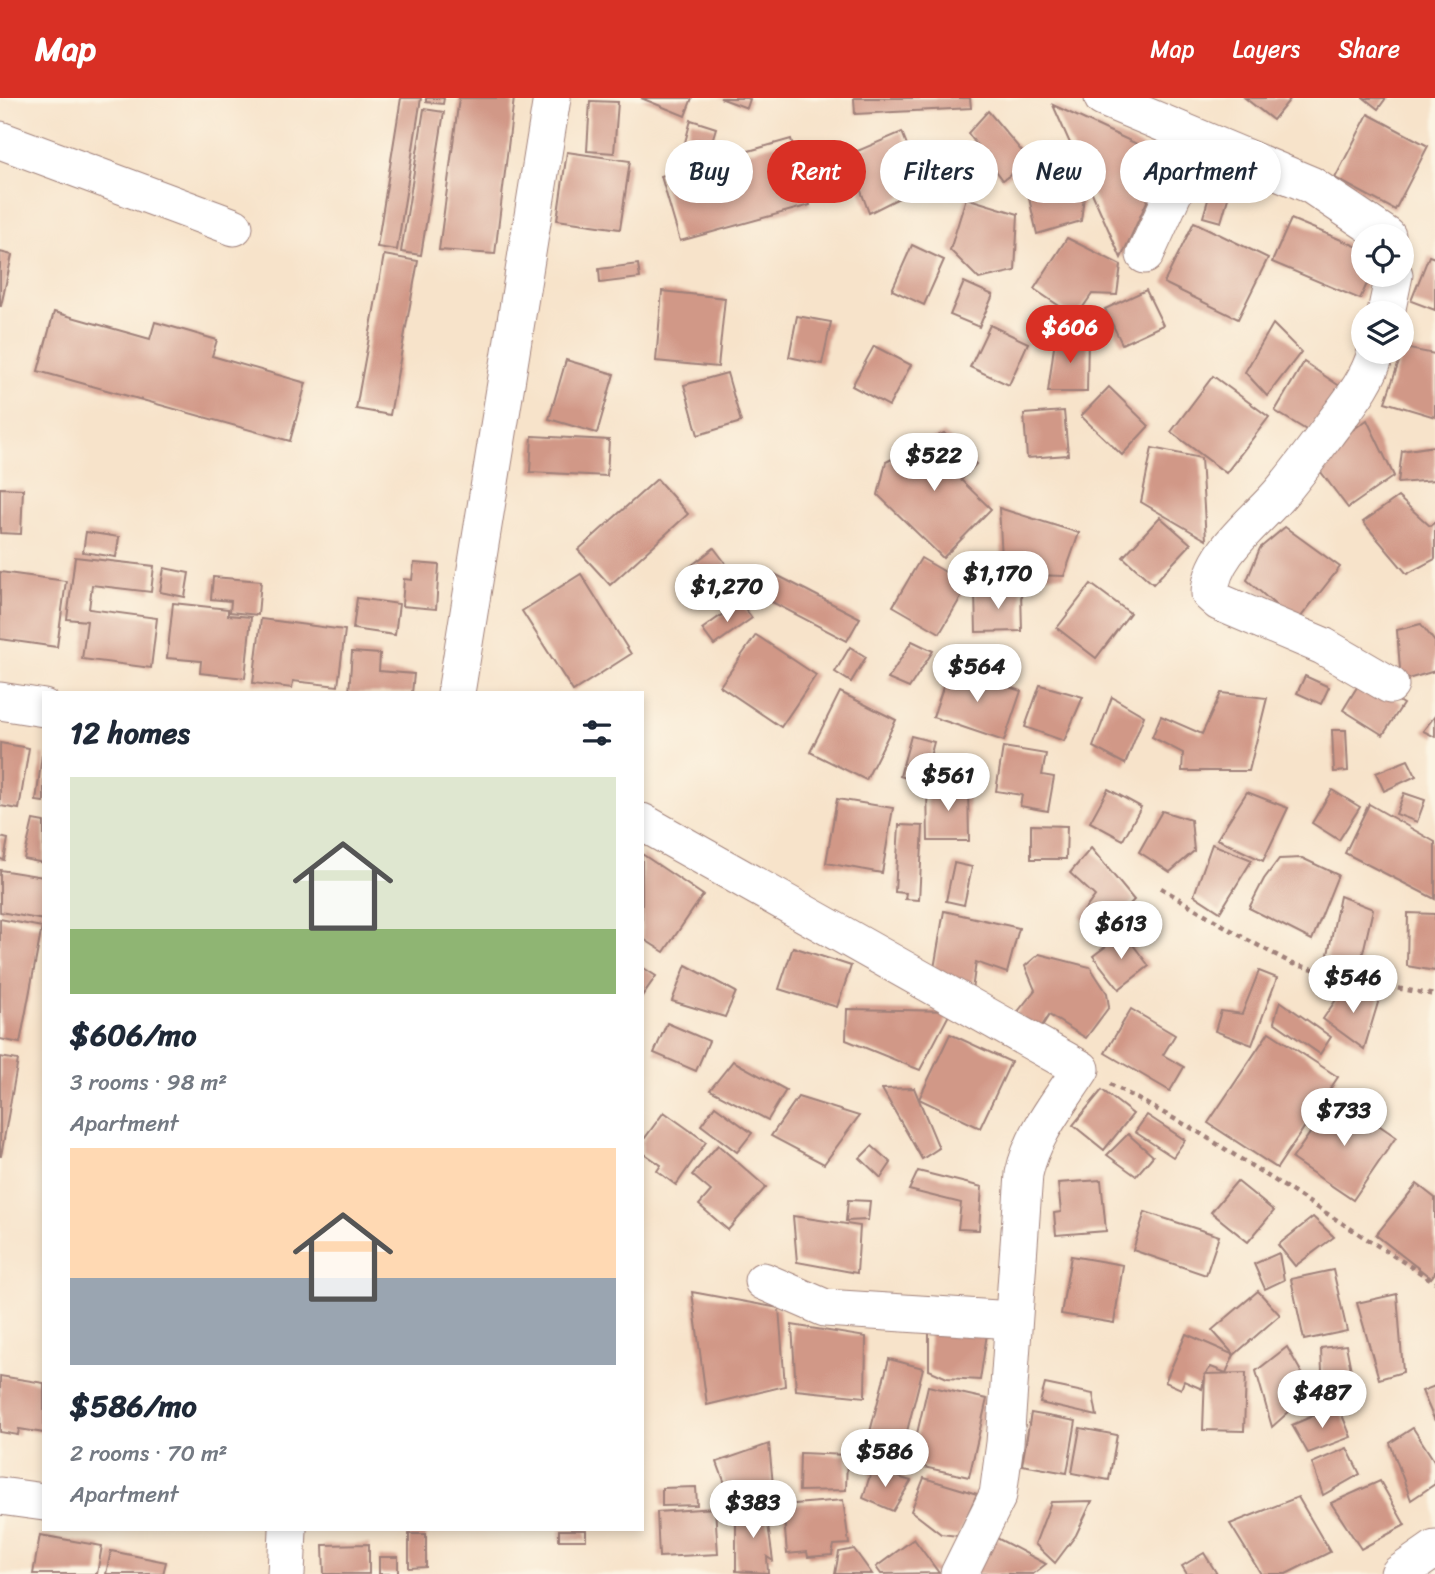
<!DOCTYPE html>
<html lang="en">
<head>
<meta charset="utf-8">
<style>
  :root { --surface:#fff; --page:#f6f6f7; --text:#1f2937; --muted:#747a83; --accent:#d93025 }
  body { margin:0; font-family:Sriracha,sans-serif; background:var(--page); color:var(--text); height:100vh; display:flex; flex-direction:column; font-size:26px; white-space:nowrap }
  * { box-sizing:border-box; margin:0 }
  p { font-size:23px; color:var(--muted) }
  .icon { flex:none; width:38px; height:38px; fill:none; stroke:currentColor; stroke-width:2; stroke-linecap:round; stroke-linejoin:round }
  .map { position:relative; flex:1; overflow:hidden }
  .side { position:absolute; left:42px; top:593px; width:602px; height:840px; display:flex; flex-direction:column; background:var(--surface); border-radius:0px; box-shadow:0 4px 10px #0003 }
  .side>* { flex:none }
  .top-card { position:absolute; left:665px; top:42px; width:665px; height:63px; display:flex; gap:14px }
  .controls { position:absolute; left:1351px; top:126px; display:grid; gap:14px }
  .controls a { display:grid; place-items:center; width:63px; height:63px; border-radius:50%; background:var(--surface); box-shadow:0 4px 10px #0003; font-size:35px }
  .price { position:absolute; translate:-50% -60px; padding:0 16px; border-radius:24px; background:#fff; color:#222; font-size:23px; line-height:46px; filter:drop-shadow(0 2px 4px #0008) }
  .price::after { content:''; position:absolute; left:50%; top:42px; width:21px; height:16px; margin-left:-10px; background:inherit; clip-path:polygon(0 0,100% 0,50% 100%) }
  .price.on { background:var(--accent); color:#fff }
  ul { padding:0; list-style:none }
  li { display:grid; align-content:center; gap:14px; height:371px; padding:0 28px }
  li span { display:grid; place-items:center; height:217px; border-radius:0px; color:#555 }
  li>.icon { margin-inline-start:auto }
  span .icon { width:126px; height:126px; fill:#fffc; stroke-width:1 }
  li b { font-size:30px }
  h2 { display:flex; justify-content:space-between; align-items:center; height:84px; padding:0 28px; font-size:30px }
  .chip { padding:0 24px; border-radius:32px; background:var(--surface); box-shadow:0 4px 10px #0003; font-size:24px; line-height:63px }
  .chip.on { background:var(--accent); color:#fff }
  header { display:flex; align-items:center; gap:42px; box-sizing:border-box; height:98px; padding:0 35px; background:var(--accent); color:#fff }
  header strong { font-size:33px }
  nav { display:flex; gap:38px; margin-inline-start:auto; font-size:24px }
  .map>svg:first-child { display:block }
  .building { fill:#d19887 }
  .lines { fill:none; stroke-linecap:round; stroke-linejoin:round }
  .minor-casing { stroke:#a0817a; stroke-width:39 }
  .path { stroke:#a0817a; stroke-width:4.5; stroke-dasharray:5 5; stroke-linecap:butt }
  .minor { stroke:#fff; stroke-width:37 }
</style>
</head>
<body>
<header>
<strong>Map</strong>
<nav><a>Map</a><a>Layers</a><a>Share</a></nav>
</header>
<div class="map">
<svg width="1435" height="1476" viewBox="0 0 1435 1476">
  <rect width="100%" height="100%" fill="#fcf5e5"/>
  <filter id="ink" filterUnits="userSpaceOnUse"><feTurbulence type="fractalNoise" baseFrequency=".0143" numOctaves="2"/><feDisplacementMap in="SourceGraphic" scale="14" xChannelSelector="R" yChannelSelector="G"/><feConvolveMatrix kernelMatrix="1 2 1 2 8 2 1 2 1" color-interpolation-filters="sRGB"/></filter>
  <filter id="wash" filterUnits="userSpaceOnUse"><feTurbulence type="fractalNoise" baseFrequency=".00686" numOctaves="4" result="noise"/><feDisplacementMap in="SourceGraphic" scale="28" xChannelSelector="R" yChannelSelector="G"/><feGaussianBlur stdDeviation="1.57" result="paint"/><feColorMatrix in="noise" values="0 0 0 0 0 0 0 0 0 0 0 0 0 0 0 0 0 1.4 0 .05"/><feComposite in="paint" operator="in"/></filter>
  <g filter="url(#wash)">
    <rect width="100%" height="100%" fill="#f7e3ca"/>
    <g id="blocks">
      <g class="building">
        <polygon points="401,0 421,0 397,152 377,149"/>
        <polygon points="426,0 444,0 443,6 426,4"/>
        <polygon points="459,0 514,0 495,156 439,152"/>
        <polygon points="641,0 692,0 685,18"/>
        <polygon points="720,0 746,0 750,1 747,10"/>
        <polygon points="854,0 970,0 971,10 855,16"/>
        <polygon points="1245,0 1291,0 1273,22"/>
        <polygon points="1364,0 1386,0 1378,11"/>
        <polygon points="590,3 618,4 614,55 587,53"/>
        <polygon points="1053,7 1167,60 1121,160"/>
        <polygon points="424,11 444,14 421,157 401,154"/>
        <polygon points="988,13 1030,63 1003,82 968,35"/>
        <polygon points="1368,16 1428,48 1395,112 1335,80"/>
        <polygon points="691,22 716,30 708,56 684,48"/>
        <polygon points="902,34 923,88 869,115 848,57"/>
        <polygon points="791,41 810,107 680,143 661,78"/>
        <polygon points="567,54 630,63 620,131 557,122"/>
        <polygon points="1051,63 1085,89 1081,123 1037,136 1025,82"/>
        <polygon points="1213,85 1231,90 1221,124 1203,119"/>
        <polygon points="966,100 1018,116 1015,173 979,181 950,152"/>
        <polygon points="1291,121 1363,151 1363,177 1371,177 1360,201 1272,164"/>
        <polygon points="1194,124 1268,160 1238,221 1164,185"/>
        <polygon points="1067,140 1121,167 1117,197 1092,196 1076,219 1034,191"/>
        <polygon points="912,147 944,162 924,207 892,192"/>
        <polygon points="0,154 12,157 1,208 0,208"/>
        <polygon points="384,157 418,163 390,317 356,311"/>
        <polygon points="1429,158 1435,160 1435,212 1411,203"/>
        <polygon points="638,166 640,180 600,185 599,171"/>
        <polygon points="964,184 993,197 979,229 950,217"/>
        <polygon points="1146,192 1163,227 1122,246 1105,211"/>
        <polygon points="662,193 725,200 718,269 656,263"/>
        <polygon points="54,214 150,241 155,224 190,234 217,242 212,258 306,285 290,343 38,273"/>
        <polygon points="797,218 831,224 822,266 789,259"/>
        <polygon points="1273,226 1301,254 1267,298 1245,274"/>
        <polygon points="990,227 1028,245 1009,287 970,269"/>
        <polygon points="1088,237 1087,294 1048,294 1055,241"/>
        <polygon points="874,248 911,267 889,308 852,288"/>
        <polygon points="1404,250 1435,256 1435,319 1385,304"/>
        <polygon points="566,262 614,276 597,335 549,321"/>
        <polygon points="1304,264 1344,291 1308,333 1275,313"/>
        <polygon points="727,275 741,324 698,337 684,287"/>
        <polygon points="1213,278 1269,319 1226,375 1171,334"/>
        <polygon points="1109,289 1149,328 1122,357 1081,318"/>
        <polygon points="1064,313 1068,357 1027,360 1024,316"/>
        <polygon points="1367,322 1394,378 1348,410 1321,374 1326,350"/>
        <polygon points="944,335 976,366 961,382 991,411 943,460 878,397 886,364"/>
        <polygon points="532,338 609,342 607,378 530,374"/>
        <polygon points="1435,348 1435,382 1398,385 1402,353"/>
        <polygon points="1152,350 1201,360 1206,442 1141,404"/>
        <polygon points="657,381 688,416 610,487 578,452"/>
        <polygon points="0,390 23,391 21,436 0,435"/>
        <polygon points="1398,399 1430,428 1435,424 1435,461 1407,476 1363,424"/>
        <polygon points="999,410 1079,435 1064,478 1003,476"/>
        <polygon points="1160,419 1191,446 1153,486 1123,459"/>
        <polygon points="1285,429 1340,469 1296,525 1247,482 1260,450"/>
        <polygon points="86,434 119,439 116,459 83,454"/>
        <polygon points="714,450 742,487 720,504 691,468"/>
        <polygon points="75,459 154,468 151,494 92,487 89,511 157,520 151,570 82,561 87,523 67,521"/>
        <polygon points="921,460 968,487 940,535 893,508"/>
        <polygon points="414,465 439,467 436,511 402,508 404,481 412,482"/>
        <polygon points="164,470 189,475 185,499 160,494"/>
        <polygon points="763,470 860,520 847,543 751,493"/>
        <polygon points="0,474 66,483 57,549 0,541"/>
        <polygon points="581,476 631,556 573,593 522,513"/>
        <polygon points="213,479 261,483 258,517 230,514 231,503 211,501"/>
        <polygon points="1091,486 1130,515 1096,560 1057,530"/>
        <polygon points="1021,492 1022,533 976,534 975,493"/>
        <polygon points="357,500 399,506 395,537 353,531"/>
        <polygon points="740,504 752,520 714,547 702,531"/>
        <polygon points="173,505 228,511 228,517 251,519 245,580 200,575 201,563 167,560"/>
        <polygon points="261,521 345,532 338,588 293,583 292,590 253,585"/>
        <polygon points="1421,526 1435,544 1435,573 1401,583 1397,532"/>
        <polygon points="756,537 816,577 781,629 720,588"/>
        <polygon points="912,543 933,553 909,590 888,581"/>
        <polygon points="850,549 866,559 851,584 835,574"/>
        <polygon points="352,554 380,556 379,573 414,576 412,595 349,595"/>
        <polygon points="950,569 1021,593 1004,643 933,619"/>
        <polygon points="1305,578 1329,589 1321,606 1297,595"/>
        <polygon points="1362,581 1403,606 1383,637 1343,612"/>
        <polygon points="1040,587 1083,599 1064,643 1025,629"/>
        <polygon points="840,594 896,622 866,682 810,654"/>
        <polygon points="1221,595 1267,600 1249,673 1182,673 1183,655 1152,639 1161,618 1202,636"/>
        <polygon points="1112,599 1144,618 1125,666 1093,649"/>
        <polygon points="1435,618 1435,639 1423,633"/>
        <polygon points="1332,632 1346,632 1348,673 1334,674"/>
        <polygon points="911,638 934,644 923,685 900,678"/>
        <polygon points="0,645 29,650 19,711 0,708"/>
        <polygon points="1003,649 1046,656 1042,677 1054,679 1048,713 1020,708 1022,697 996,693"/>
        <polygon points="42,657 44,657 44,704 36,703"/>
        <polygon points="1408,662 1416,678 1384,693 1376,675"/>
        <polygon points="968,687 969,743 928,743 927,688"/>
        <polygon points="1108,691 1141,709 1123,742 1090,724"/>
        <polygon points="1332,692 1360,709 1339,742 1312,725"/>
        <polygon points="1247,694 1288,710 1263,763 1217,741"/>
        <polygon points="1404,695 1425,702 1417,724 1396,716"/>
        <polygon points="837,701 893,710 882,775 826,765"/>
        <polygon points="1369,706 1435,744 1435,801 1345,755"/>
        <polygon points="1162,713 1191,722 1194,753 1170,774 1139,754"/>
        <polygon points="33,722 44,724 44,765 24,761"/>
        <polygon points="899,727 923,728 919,802 905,801 906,795 895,794"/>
        <polygon points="1031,727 1067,728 1066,761 1031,761"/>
        <polygon points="0,739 8,741 4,762 0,761"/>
        <polygon points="1212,746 1252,762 1220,814 1194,797"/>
        <polygon points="1091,750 1134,802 1095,841 1080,818 1095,798 1070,775"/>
        <polygon points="642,756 703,797 664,854 642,840"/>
        <polygon points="1302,760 1338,777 1312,842 1249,810 1264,781 1279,761"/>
        <polygon points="954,765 972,769 964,807 946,803"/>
        <polygon points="0,772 44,779 44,822 0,814"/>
        <polygon points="1340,798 1373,811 1359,872 1327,861"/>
        <polygon points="944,813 1019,830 1007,875 976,864 972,892 932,882"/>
        <polygon points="1408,815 1435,816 1435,873 1407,868"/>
        <polygon points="0,821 42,829 20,945 0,941"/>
        <polygon points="1124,835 1149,868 1119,891 1093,858"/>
        <polygon points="793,849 851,868 837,909 779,891"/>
        <polygon points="1039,856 1090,869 1107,895 1109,909 1086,940 1049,917 1039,933 1016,916 1035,892 1025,868"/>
        <polygon points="686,867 736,894 725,919 672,903"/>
        <polygon points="642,869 656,878 642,898"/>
        <polygon points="1259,873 1277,880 1252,947 1215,933 1221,913 1242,916"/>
        <polygon points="1344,890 1380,898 1364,951 1323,921"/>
        <polygon points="1280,903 1331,939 1320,956 1274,924"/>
        <polygon points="847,911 951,913 920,972 846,942"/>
        <polygon points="1131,911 1175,937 1163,957 1184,969 1170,993 1105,955"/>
        <polygon points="667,925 709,943 696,973 654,955"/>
        <polygon points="1269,934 1338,979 1277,1070 1208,1025"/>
        <polygon points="950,936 1011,964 980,1030 919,1001"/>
        <polygon points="0,959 18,962 1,1058 0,1058"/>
        <polygon points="733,963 786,992 768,1022 710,992"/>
        <polygon points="914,990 939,1050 922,1061 882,991"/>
        <polygon points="1102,992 1133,1016 1104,1052 1073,1027"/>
        <polygon points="1336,998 1396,1039 1353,1102 1292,1061"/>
        <polygon points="798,999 859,1018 824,1066 771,1038"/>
        <polygon points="715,1008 752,1035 737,1054 701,1027"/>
        <polygon points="664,1014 706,1044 676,1087 657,1073 661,1067 642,1054 642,1044"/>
        <polygon points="1147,1017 1185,1042 1173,1059 1135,1034"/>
        <polygon points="1128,1036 1153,1058 1136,1078 1107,1057"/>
        <polygon points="718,1047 766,1089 728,1132 699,1107 711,1093 692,1077"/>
        <polygon points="872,1048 891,1065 881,1080 860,1060"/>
        <polygon points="918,1073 982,1089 979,1132 958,1131 961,1105 909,1092"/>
        <polygon points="1101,1082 1106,1133 1056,1137 1054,1115 1061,1114 1058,1085"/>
        <polygon points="1237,1083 1274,1113 1248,1144 1211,1114"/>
        <polygon points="1417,1086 1435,1100 1435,1175 1431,1180 1376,1137"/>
        <polygon points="848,1102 870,1103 868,1122 846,1123"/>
        <polygon points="1145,1114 1219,1138 1206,1177 1133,1152"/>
        <polygon points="793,1118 860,1128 857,1175 797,1164"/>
        <polygon points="1313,1119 1334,1139 1295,1168 1278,1147"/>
        <polygon points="1279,1155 1284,1182 1265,1191 1254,1166"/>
        <polygon points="1071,1158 1123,1167 1114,1225 1061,1216"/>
        <polygon points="1333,1172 1347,1233 1304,1242 1291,1181"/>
        <polygon points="1258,1193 1280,1217 1234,1257 1212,1232"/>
        <polygon points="692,1194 779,1210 785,1288 707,1307"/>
        <polygon points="1397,1196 1403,1274 1379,1281 1357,1205"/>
        <polygon points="929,1225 988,1229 980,1282 947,1280 929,1272"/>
        <polygon points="792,1227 866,1239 865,1299 796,1292"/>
        <polygon points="1186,1236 1234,1257 1226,1275 1211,1269 1205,1276 1246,1275 1244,1333 1203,1332 1205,1276 1202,1291 1184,1283 1181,1291 1165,1284"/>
        <polygon points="1346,1247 1355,1292 1323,1298 1321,1250"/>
        <polygon points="1287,1249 1312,1293 1272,1329 1256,1273"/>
        <polygon points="889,1261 923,1270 900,1361 865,1353"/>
        <polygon points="0,1278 44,1285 44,1335 19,1331 18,1337 0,1334"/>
        <polygon points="1045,1286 1093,1296 1097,1318 1040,1305"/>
        <polygon points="928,1288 987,1301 969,1379 910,1366"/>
        <polygon points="1435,1288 1435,1323 1422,1293"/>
        <polygon points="1338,1307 1351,1339 1308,1355 1292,1327"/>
        <polygon points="1031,1315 1076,1323 1067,1375 1022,1367"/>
        <polygon points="1080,1330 1117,1337 1109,1382 1072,1375"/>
        <polygon points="1413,1330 1435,1364 1435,1386 1411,1402 1390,1345"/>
        <polygon points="769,1346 773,1387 730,1399 717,1364"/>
        <polygon points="1347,1350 1360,1376 1323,1397 1312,1365"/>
        <polygon points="800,1355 847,1357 846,1392 799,1393"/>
        <polygon points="872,1371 911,1383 893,1413 863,1400"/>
        <polygon points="924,1380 977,1396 958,1438 941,1436 911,1413"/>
        <polygon points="1380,1383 1405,1427 1361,1451 1331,1405"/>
        <polygon points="696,1389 697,1407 662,1408 662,1390"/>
        <polygon points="1298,1399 1330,1454 1286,1476 1261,1476 1230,1426"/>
        <polygon points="843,1402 849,1446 834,1447 832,1457 808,1459 807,1454 787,1456 783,1407"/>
        <polygon points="1092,1403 1076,1437 1055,1465 1035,1446 1051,1404"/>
        <polygon points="765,1405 773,1463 767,1459 768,1475 736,1473 736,1413"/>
        <polygon points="715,1410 718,1456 659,1459 657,1414"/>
        <rect x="559" y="1432" width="27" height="10"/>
        <polygon points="409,1436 426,1436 426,1469 409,1470"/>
        <polygon points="40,1437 102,1448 97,1476 33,1476"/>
        <polygon points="991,1437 1046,1466 1033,1476 973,1476"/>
        <polygon points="914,1441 939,1475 881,1476 876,1469"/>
        <polygon points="369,1446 369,1476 324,1476 323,1447"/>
        <polygon points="854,1451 872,1476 835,1476 839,1454"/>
        <polygon points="111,1453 166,1464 163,1476 106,1476"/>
        <polygon points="1204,1455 1217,1476 1187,1476 1182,1468"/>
        <rect x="379" y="1459" width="19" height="17"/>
      </g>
    </g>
  </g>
  <g filter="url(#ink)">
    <use href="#blocks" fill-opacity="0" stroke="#a0817a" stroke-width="2"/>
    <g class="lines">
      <g class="minor-casing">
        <g id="minor">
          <polyline points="1103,0 1311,87 1387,138"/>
          <polyline points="0,42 234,129"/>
          <polyline points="1145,157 1198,41"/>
          <polyline points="1386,215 1394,177"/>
          <path d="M1376,254C1368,285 1345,310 1326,336C1312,355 1298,374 1283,392C1259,422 1210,455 1210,496L1219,504L1323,548L1390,587"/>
          <polyline points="456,595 552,0"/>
          <polyline points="0,603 44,610"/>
          <path d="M642,724L1081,971C1059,1005 1032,1037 1024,1076L1005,1345L998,1397L959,1476"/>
          <polyline points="763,1183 825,1210 1013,1222"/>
          <polyline points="0,1398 44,1404"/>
          <polyline points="286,1476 288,1432"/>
          <polyline points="1399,1476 1435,1451"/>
        </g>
      </g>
      <g class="path">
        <polyline points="1161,790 1246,841 1293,866 1379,887 1435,897"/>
        <polyline points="1110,986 1195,1032 1435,1184"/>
      </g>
      <use href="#minor" class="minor"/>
    </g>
  </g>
</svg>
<div class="controls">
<a><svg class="icon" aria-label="locate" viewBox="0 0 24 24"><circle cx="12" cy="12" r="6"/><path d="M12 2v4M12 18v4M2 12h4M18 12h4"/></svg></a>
<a><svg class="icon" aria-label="layers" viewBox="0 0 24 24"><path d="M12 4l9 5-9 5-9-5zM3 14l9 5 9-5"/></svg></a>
</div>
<b class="price on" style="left:1070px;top:267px">$606</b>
<b class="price" style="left:934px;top:395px">$522</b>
<b class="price" style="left:998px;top:513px">$1,170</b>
<b class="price" style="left:727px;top:526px">$1,270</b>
<b class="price" style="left:977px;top:606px">$564</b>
<b class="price" style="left:948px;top:715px">$561</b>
<b class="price" style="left:1121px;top:863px">$613</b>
<b class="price" style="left:1353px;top:917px">$546</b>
<b class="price" style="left:1344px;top:1050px">$733</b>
<b class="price" style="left:1322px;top:1332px">$487</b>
<b class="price" style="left:885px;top:1391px">$586</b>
<b class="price" style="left:753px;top:1442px">$383</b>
<div class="top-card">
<a class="chip">Buy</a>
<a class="chip on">Rent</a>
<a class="chip">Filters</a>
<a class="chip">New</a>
<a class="chip">Apartment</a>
</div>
<section class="side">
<h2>12 homes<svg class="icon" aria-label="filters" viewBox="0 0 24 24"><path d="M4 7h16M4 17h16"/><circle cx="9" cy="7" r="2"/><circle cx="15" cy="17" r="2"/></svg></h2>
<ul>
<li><span style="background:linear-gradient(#dfe7d0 70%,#8fb573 0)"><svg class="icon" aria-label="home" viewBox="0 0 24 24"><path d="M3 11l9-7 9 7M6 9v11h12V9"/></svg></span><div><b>$606/mo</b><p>3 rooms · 98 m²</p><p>Apartment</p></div></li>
<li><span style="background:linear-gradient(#ffd9b3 60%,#9aa5b1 0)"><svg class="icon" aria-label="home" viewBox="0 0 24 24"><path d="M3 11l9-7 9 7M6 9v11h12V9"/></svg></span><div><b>$586/mo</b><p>2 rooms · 70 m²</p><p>Apartment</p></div></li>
</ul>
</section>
</div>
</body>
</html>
